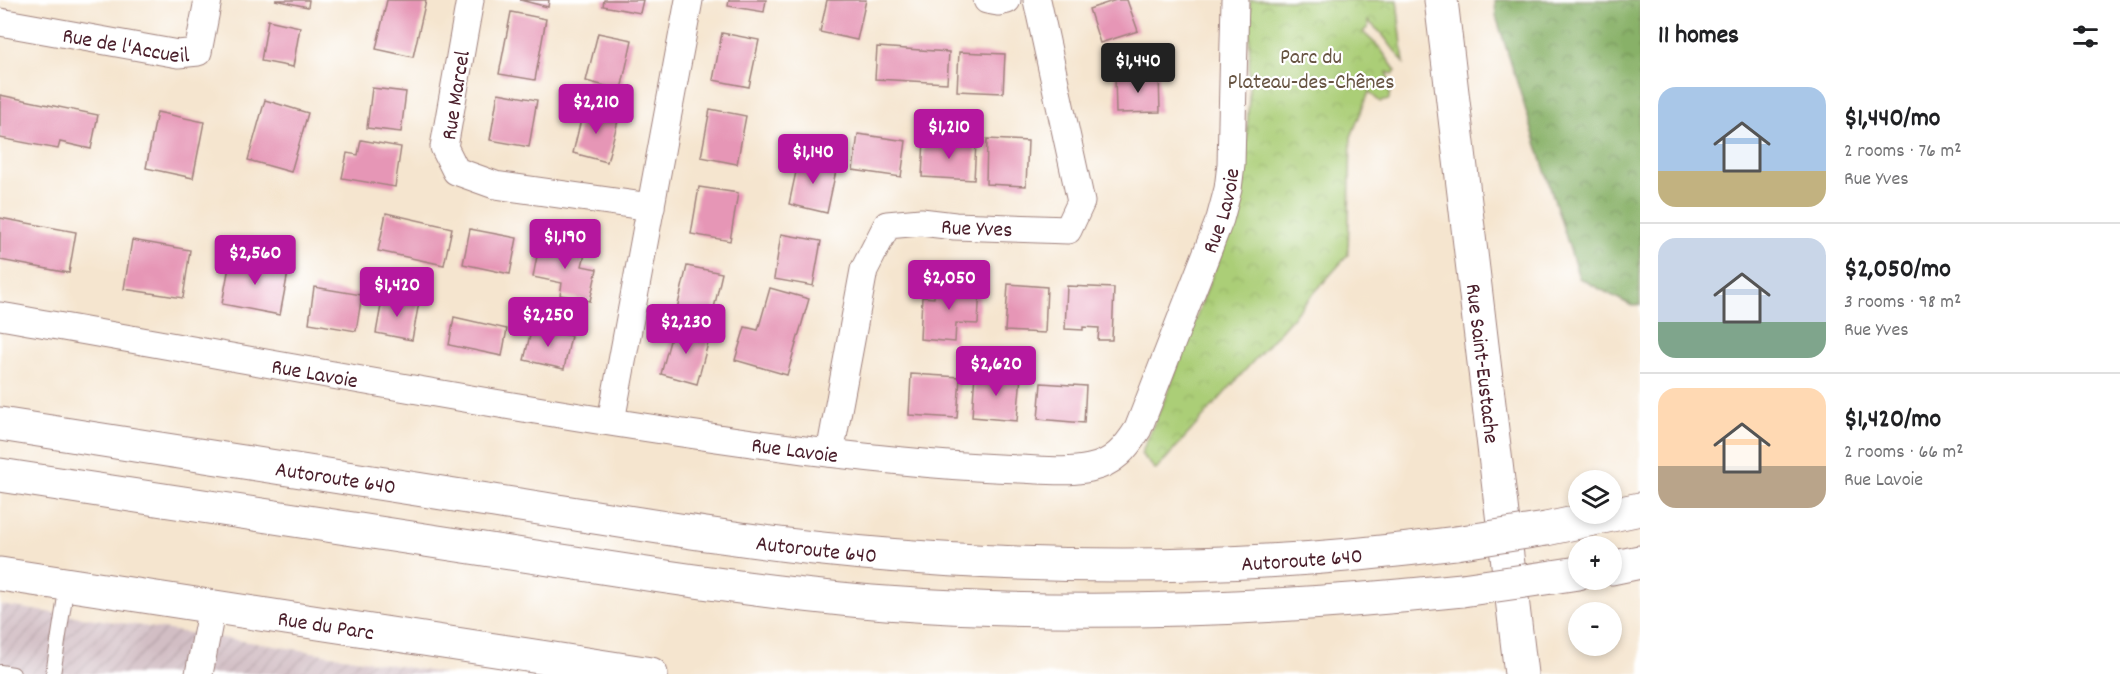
<!DOCTYPE html>
<html lang="en">
<head>
<meta charset="utf-8">
<style>
  :root { --surface:#fff; --page:#f2f2f2; --text:#202124; --muted:#757577; --line:#e0e0e0; --accent:#b5179e }
  body { margin:0; font-family:Dekko,sans-serif; background:var(--page); color:var(--text); height:100vh; display:flex; flex-direction:column; font-size:22px; white-space:nowrap }
  * { box-sizing:border-box; margin:0 }
  p { font-size:20px; color:var(--muted) }
  .icon { flex:none; width:33px; height:33px; fill:none; stroke:currentColor; stroke-width:2; stroke-linecap:round; stroke-linejoin:round }
  .map { position:relative; flex:1; overflow:hidden }
  .drawer { display:flex; flex-direction:column; background:var(--surface); width:480px }
  .drawer>* { flex:none }
  .fabs { position:absolute; left:1568px; top:470px; display:grid; gap:12px }
  .fabs a { display:grid; place-items:center; width:54px; height:54px; border-radius:50%; background:var(--surface); box-shadow:0 3px 9px #0003; font-size:30px }
  .price { position:absolute; translate:-50% -51px; padding:0 14px; border-radius:6px; background:var(--accent); color:#fff; font-size:20px; line-height:39px; filter:drop-shadow(0 2px 3px #0008) }
  .price::after { content:''; position:absolute; left:50%; top:36px; width:18px; height:14px; margin-left:-9px; background:inherit; clip-path:polygon(0 0,100% 0,50% 100%) }
  .price.on { background:#222; color:#fff }
  ul { padding:0; list-style:none }
  li { display:flex; align-items:center; gap:18px; height:150px; padding:0 18px }
  li+li { border-top:2px solid var(--line) }
  li span { display:grid; place-items:center; flex:none; width:168px; height:120px; border-radius:18px; color:#555 }
  li>.icon { margin-inline-start:auto }
  span .icon { width:72px; height:72px; fill:#fffc; stroke-width:1 }
  li b { font-size:26px }
  h2 { display:flex; justify-content:space-between; align-items:center; height:72px; padding:0 18px; font-size:26px }
  main { display:flex; flex:1; min-height:0 }
  .map>svg:first-child { display:block }
  .industrial { fill:url(#industrial-furrows) }
  .forest { fill:url(#forest-crowns); stroke:#69684a; stroke-width:1.5 }
  .park { fill:url(#park-crowns); stroke:#7a7651; stroke-width:1.5 }
  .building { fill:#e696b6 }
  .lines { fill:none; stroke-linecap:round; stroke-linejoin:round }
  .service-casing { stroke:#a0827d; stroke-width:16 }
  .minor-casing { stroke:#a0827d; stroke-width:29 }
  .tertiary-casing { stroke:#a0827d; stroke-width:35 }
  .motorway-casing { stroke:#a0827d; stroke-width:35 }
  .service { stroke:#fff; stroke-width:14 }
  .minor { stroke:#fff; stroke-width:27 }
  .tertiary { stroke:#fff; stroke-width:33 }
  .motorway { stroke:#fff; stroke-width:33 }
  .motorway-bridge-casing { stroke:#a0827d; stroke-width:35; stroke-linecap:butt }
  .motorway-bridge { stroke:#fff; stroke-width:33 }
  .labels { text-anchor:middle; stroke-width:4.5; stroke-linejoin:round; paint-order:stroke }
  .street-label { font-size:22px; fill:#4a1f2b; stroke:#fff }
  .park-label { font-size:22px; fill:#675442; stroke:#fff }
</style>
</head>
<body>
<main>
<div class="map">
<svg width="1640" height="674" viewBox="0 0 1640 674">
  <defs>
    <pattern id="industrial-furrows" width="10" height="10" patternUnits="userSpaceOnUse" patternTransform="scale(1.5)"><rect width="10" height="10" fill="#d2bec4"/><path d="M-1 1l2-2M0 10L10 0M9 11l2-2" fill="none" stroke="#b6a3a9"/></pattern>
    <pattern id="forest-crowns" width="20" height="18" patternUnits="userSpaceOnUse" patternTransform="scale(1.5)"><rect width="20" height="18" fill="#88b168"/><path d="M2 6a3 3 0 1 1 6 0M12 15a3 3 0 1 1 6 0" fill="none" stroke="#718f56"/></pattern>
    <pattern id="park-crowns" width="20" height="18" patternUnits="userSpaceOnUse" patternTransform="scale(1.5)"><rect width="20" height="18" fill="#abce77"/><path d="M2 6a3 3 0 1 1 6 0M12 15a3 3 0 1 1 6 0" fill="none" stroke="#95b067"/></pattern>
  </defs>
  <rect width="100%" height="100%" fill="#fff"/>
  <filter id="ink" filterUnits="userSpaceOnUse"><feTurbulence type="fractalNoise" baseFrequency=".0167" numOctaves="2"/><feDisplacementMap in="SourceGraphic" scale="12" xChannelSelector="R" yChannelSelector="G"/><feConvolveMatrix kernelMatrix="1 2 1 2 8 2 1 2 1" color-interpolation-filters="sRGB"/></filter>
  <filter id="wash" filterUnits="userSpaceOnUse"><feTurbulence type="fractalNoise" baseFrequency=".008" numOctaves="4" result="noise"/><feDisplacementMap in="SourceGraphic" scale="24" xChannelSelector="R" yChannelSelector="G"/><feGaussianBlur stdDeviation="1.35" result="paint"/><feColorMatrix in="noise" values="0 0 0 0 0 0 0 0 0 0 0 0 0 0 0 0 0 1.4 0 .05"/><feComposite in="paint" operator="in"/></filter>
  <g filter="url(#wash)">
    <rect width="100%" height="100%" fill="#f5e5cf"/>
    <polygon class="industrial" points="0,605 263,644 447,674 0,674"/>
    <polygon class="forest" points="1495,0 1640,0 1640,305 1632,306 1579,278 1496,16"/>
    <polygon class="park" points="1250,0 1397,0 1404,63 1382,34 1368,21 1368,27 1363,32 1380,48 1396,71 1393,74 1387,72 1390,87 1389,100 1380,102 1369,92 1351,137 1348,255 1156,470 1141,454 1167,394 1239,205 1244,182 1249,96"/>
    <g id="blocks">
      <g class="building">
        <polygon points="275,0 309,0 308,7"/>
        <polygon points="387,0 426,0 413,57 376,49"/>
        <polygon points="520,0 549,0 548,7"/>
        <polygon points="604,0 643,0 640,13 603,6"/>
        <polygon points="729,0 766,0 764,12 728,6"/>
        <polygon points="827,0 866,0 857,40 820,32"/>
        <polygon points="1116,0 1127,0 1138,31 1100,43 1089,9"/>
        <polygon points="511,12 546,19 535,80 499,74"/>
        <polygon points="268,20 300,27 293,67 261,61"/>
        <polygon points="598,33 632,40 621,90 586,81"/>
        <polygon points="722,33 759,40 749,87 713,80"/>
        <polygon points="877,47 949,52 947,83 875,79"/>
        <polygon points="959,52 1005,54 1003,93 957,91"/>
        <polygon points="1159,74 1160,112 1116,113 1115,75"/>
        <polygon points="372,88 406,92 401,132 367,128"/>
        <polygon points="498,93 537,100 529,147 490,140"/>
        <polygon points="0,95 98,115 91,149 60,142 58,149 0,138"/>
        <polygon points="265,100 308,113 291,172 248,160"/>
        <polygon points="584,107 619,117 607,162 573,153"/>
        <polygon points="710,109 746,116 737,164 701,157"/>
        <polygon points="157,112 204,122 193,178 146,168"/>
        <polygon points="858,134 906,141 901,177 853,170"/>
        <polygon points="924,139 976,143 974,180 922,177"/>
        <polygon points="987,139 1028,141 1026,186 986,184"/>
        <polygon points="361,140 401,147 395,187 342,178 347,153 358,155"/>
        <polygon points="799,158 837,166 827,213 789,204"/>
        <polygon points="699,187 738,193 730,241 691,234"/>
        <polygon points="386,213 452,228 444,265 378,251"/>
        <polygon points="0,218 76,232 69,273 0,260"/>
        <polygon points="470,229 517,238 510,274 463,264"/>
        <polygon points="781,234 821,241 813,286 774,279"/>
        <polygon points="132,240 190,250 183,298 124,289"/>
        <polygon points="540,240 586,250 582,266 597,269 590,301 560,295 562,283 533,277"/>
        <polygon points="231,256 289,267 280,315 222,304"/>
        <polygon points="687,266 722,273 712,317 677,309"/>
        <polygon points="935,282 980,285 978,324 956,323 955,342 920,339 922,297 934,298"/>
        <polygon points="1008,284 1047,287 1045,333 1005,331"/>
        <polygon points="1067,286 1114,288 1112,340 1098,340 1099,328 1083,327 1083,330 1065,329"/>
        <polygon points="314,287 362,295 356,331 309,323"/>
        <polygon points="770,288 809,299 787,375 735,360 745,327 758,330"/>
        <polygon points="383,295 419,302 412,340 376,333"/>
        <polygon points="454,317 507,329 502,356 449,345"/>
        <polygon points="674,326 710,336 697,384 661,374"/>
        <polygon points="532,327 571,336 564,369 524,360"/>
        <polygon points="975,373 1021,376 1017,421 972,417"/>
        <polygon points="911,374 960,377 957,418 909,415"/>
        <polygon points="1041,383 1086,386 1084,423 1038,419"/>
      </g>
    </g>
  </g>
  <g filter="url(#ink)">
    <use href="#blocks" fill-opacity="0" stroke="#a0827d" stroke-width="1.5"/>
    <g class="lines">
      <g class="service-casing">
        <g id="service">
          <polyline points="0,672 13,674"/>
          <polyline points="53,674 67,584"/>
        </g>
      </g>
      <g class="minor-casing">
        <g id="minor">
          <polyline points="470,0 444,147 456,171 495,185 651,207"/>
          <polyline points="987,0 998,2 1007,0"/>
          <path id="s1" d="M0,22L178,54L198,52L208,0"/>
          <path id="s2" d="M0,316C267,362 535,415 804,450C876,459 948,467 1020,469C1043,470 1068,473 1090,468C1114,463 1126,448 1138,429L1220,219L1228,189L1231,164L1235,0"/>
          <polyline points="611,421 689,0"/>
          <path id="s3" d="M830,453L864,270L887,225L921,222L955,226L1068,230L1081,202L1037,0"/>
          <polyline points="199,674 212,607"/>
        </g>
      </g>
      <g class="tertiary-casing">
        <g id="tertiary">
          <path id="s4" d="M1441,0L1521,674"/>
          <path id="s5" d="M0,574L651,674"/>
        </g>
      </g>
      <g class="motorway-casing">
        <g id="motorway">
          <path id="s6" d="M0,424C158,449 316,473 474,498C600,517 726,540 853,552C1053,571 1257,570 1456,543"/>
          <path d="M0,475L660,576C735,587 810,597 886,603C1078,617 1271,610 1462,590"/>
          <polyline points="1546,529 1640,509"/>
          <polyline points="1611,568 1640,562"/>
          <polyline points="1552,577 1578,573"/>
        </g>
      </g>
      <use href="#service" class="service"/>
      <use href="#minor" class="minor"/>
      <use href="#tertiary" class="tertiary"/>
      <use href="#motorway" class="motorway"/>
      <g class="motorway-bridge-casing">
        <g id="motorway-bridge">
          <polyline points="1456,543 1546,529"/>
          <polyline points="1462,590 1552,577"/>
        </g>
      </g>
      <use href="#motorway-bridge" class="motorway-bridge"/>
    </g>
  </g>
  <g class="labels">
    <g class="street-label">
      <text dy="8" stroke="none"><textPath href="#s1" startOffset="128">Rue de l'Accueil</textPath></text>
      <text transform="translate(454 95) rotate(-81)" y="8">Rue Marcel</text>
      <text dy="8" stroke="none"><textPath href="#s2" startOffset="1400">Rue Lavoie</textPath></text>
      <text dy="8" stroke="none"><textPath href="#s3" startOffset="327">Rue Yves</textPath></text>
      <text dy="8" stroke="none"><textPath href="#s4" startOffset="366">Rue Saint-Eustache</textPath></text>
      <text dy="8" stroke="none"><textPath href="#s2" startOffset="320">Rue Lavoie</textPath></text>
      <text dy="8" stroke="none"><textPath href="#s2" startOffset="806">Rue Lavoie</textPath></text>
      <text dy="8" stroke="none"><textPath href="#s6" startOffset="340">Autoroute 640</textPath></text>
      <text dy="8" stroke="none"><textPath href="#s6" startOffset="826">Autoroute 640</textPath></text>
      <text dy="8" stroke="none"><textPath href="#s6" startOffset="1312">Autoroute 640</textPath></text>
      <text dy="8" stroke="none"><textPath href="#s5" startOffset="330">Rue du Parc</textPath></text>
    </g>
    <g class="park-label">
      <text x="1311" y="63">Parc du<tspan x="1311" dy="25">Plateau-des-Chênes</tspan></text>
    </g>
  </g>
</svg>
<div class="fabs">
<a><svg class="icon" aria-label="layers" viewBox="0 0 24 24"><path d="M12 4l9 5-9 5-9-5zM3 14l9 5 9-5"/></svg></a>
<a>+</a>
<a>−</a>
</div>
<b class="price on" style="left:1138px;top:94px">$1,440</b>
<b class="price" style="left:596px;top:135px">$2,210</b>
<b class="price" style="left:949px;top:160px">$1,210</b>
<b class="price" style="left:813px;top:185px">$1,140</b>
<b class="price" style="left:565px;top:270px">$1,190</b>
<b class="price" style="left:255px;top:286px">$2,560</b>
<b class="price" style="left:949px;top:311px">$2,050</b>
<b class="price" style="left:397px;top:318px">$1,420</b>
<b class="price" style="left:548px;top:348px">$2,250</b>
<b class="price" style="left:686px;top:355px">$2,230</b>
<b class="price" style="left:996px;top:397px">$2,620</b>
</div>
<section class="drawer">
<h2>11 homes<svg class="icon" aria-label="filters" viewBox="0 0 24 24"><path d="M4 7h16M4 17h16"/><circle cx="9" cy="7" r="2"/><circle cx="15" cy="17" r="2"/></svg></h2>
<ul>
<li><span style="background:linear-gradient(#a9c7e8 70%,#c2b280 0)"><svg class="icon" aria-label="home" viewBox="0 0 24 24"><path d="M3 11l9-7 9 7M6 9v11h12V9"/></svg></span><div><b>$1,440/mo</b><p>2 rooms · 76 m²</p><p>Rue Yves</p></div></li>
<li><span style="background:linear-gradient(#c9d6e8 70%,#7fa58c 0)"><svg class="icon" aria-label="home" viewBox="0 0 24 24"><path d="M3 11l9-7 9 7M6 9v11h12V9"/></svg></span><div><b>$2,050/mo</b><p>3 rooms · 98 m²</p><p>Rue Yves</p></div></li>
<li><span style="background:linear-gradient(#ffd9b3 65%,#b9a48a 0)"><svg class="icon" aria-label="home" viewBox="0 0 24 24"><path d="M3 11l9-7 9 7M6 9v11h12V9"/></svg></span><div><b>$1,420/mo</b><p>2 rooms · 66 m²</p><p>Rue Lavoie</p></div></li>
</ul>
</section>
</main>
</body>
</html>
